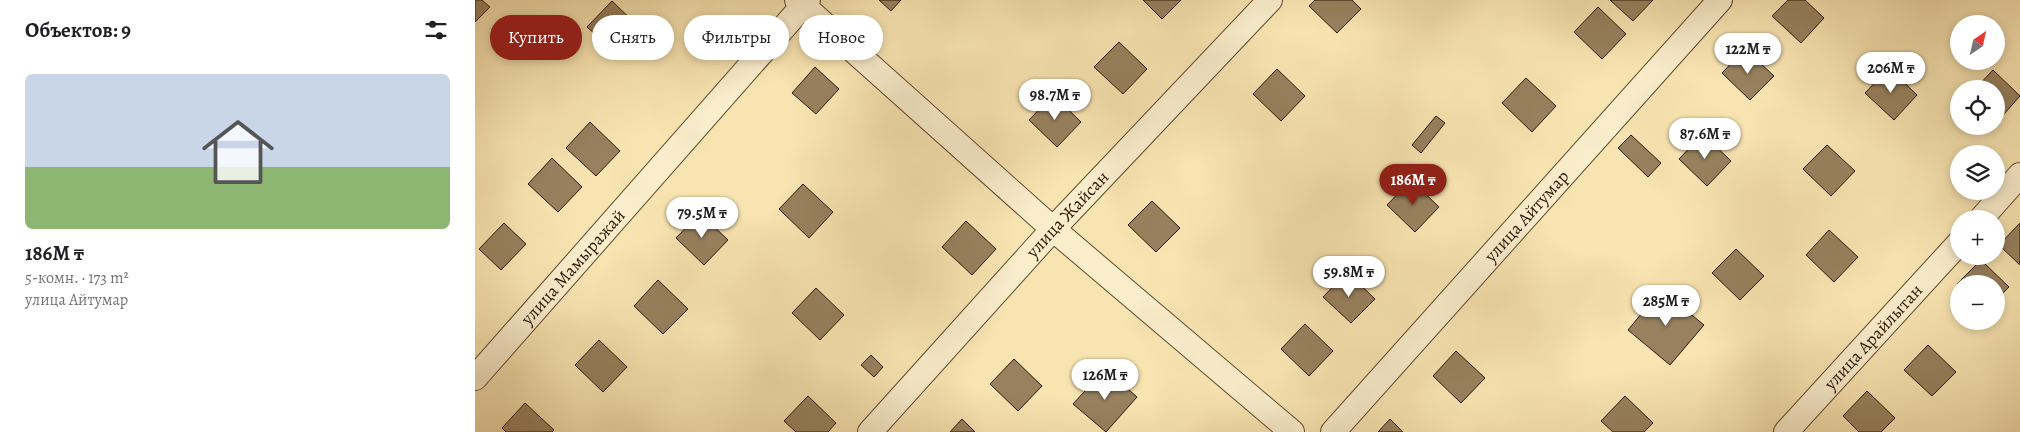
<!DOCTYPE html>
<html lang="ru">
<head>
<meta charset="utf-8">
<style>
  :root { --surface:#fff; --page:#f2f2f2; --text:#202124; --muted:#757577; --accent:#8f2418 }
  body { margin:0; font-family:Alegreya,serif; background:var(--page); color:var(--text); height:100vh; display:flex; flex-direction:column; font-size:19px; white-space:nowrap }
  * { box-sizing:border-box; margin:0 }
  p { font-size:16px; color:var(--muted) }
  .icon { flex:none; width:28px; height:28px; fill:none; stroke:currentColor; stroke-width:2; stroke-linecap:round; stroke-linejoin:round }
  .map { position:relative; flex:1; overflow:hidden }
  .details { display:flex; flex-direction:column; background:var(--surface); width:475px }
  .details>* { flex:none }
  .hud { position:absolute; left:15px; top:15px; width:475px; height:45px; display:flex; gap:10px }
  .needle { width:32px; rotate:34deg }
  .tools { position:absolute; left:1475px; top:15px; display:grid; gap:10px }
  .tools a { display:grid; place-items:center; width:55px; height:55px; border-radius:50%; background:var(--surface); box-shadow:0 2px 8px #0003; font-size:25px }
  .price { position:absolute; translate:-50% -42px; padding:0 11px; border-radius:18px; background:#fff; color:#222; font-size:16px; line-height:32px; filter:drop-shadow(0 1px 2px #0008) }
  .price::after { content:''; position:absolute; left:50%; top:30px; width:15px; height:11px; margin-left:-8px; background:inherit; clip-path:polygon(0 0,100% 0,50% 100%) }
  .price.current { background:var(--accent); color:#fff }
  ul { padding:0; list-style:none }
  li { display:grid; align-content:center; gap:10px; height:265px; padding:0 25px }
  li span { display:grid; place-items:center; height:155px; border-radius:8px; color:#555 }
  li>.icon { margin-inline-start:auto }
  span .icon { width:90px; height:90px; fill:#fffc; stroke-width:1 }
  li b { font-size:21px }
  h2 { display:flex; justify-content:space-between; align-items:center; height:60px; padding:0 25px; font-size:21px }
  .pill { padding:0 18px; border-radius:22px; background:var(--surface); box-shadow:0 2px 8px #0003; font-size:18px; line-height:45px }
  .pill.current { background:var(--accent); color:#fff }
  main { display:flex; flex:1; min-height:0 }
  .map>svg:first-child { display:block }
  .building { fill:#97815e; stroke:#2e1604 }
  .lines { fill:none; stroke-linecap:round; stroke-linejoin:round }
  .minor-casing { stroke:#604a2f; stroke-width:26 }
  .minor { stroke:#faedcc; stroke-width:24 }
  .labels { text-anchor:middle; stroke-width:4; stroke-linejoin:round; paint-order:stroke }
  .street-label { font-size:18px; fill:#2e1604; stroke:#faedcc }
</style>
</head>
<body>
<main>
<section class="details">
<h2>Объектов: 9<svg class="icon" aria-label="filters" viewBox="0 0 24 24"><path d="M4 7h16M4 17h16"/><circle cx="9" cy="7" r="2"/><circle cx="15" cy="17" r="2"/></svg></h2>
<ul>
<li><span style="background:linear-gradient(#c9d6e8 60%,#8fb573 0)"><svg class="icon" aria-label="home" viewBox="0 0 24 24"><path d="M3 11l9-7 9 7M6 9v11h12V9"/></svg></span><div><b>186M ₸</b><p>5-комн. · 173 m²</p><p>улица Айтумар</p></div></li>
</ul>
</section>
<div class="map">
<svg width="1545" height="432" viewBox="0 0 1545 432">
  <rect width="100%" height="100%" fill="#f8e4b1"/>
  <filter id="stains"><feTurbulence type="fractalNoise" baseFrequency=".004" numOctaves="4"/><feColorMatrix values="0 0 0 0 .2 0 0 0 0 .09 0 0 0 0 .02 0 0 0 .5 -.17"/></filter>
  <radialGradient id="worn" r=".72"><stop offset=".6" stop-color="#630" stop-opacity="0"/><stop offset="1" stop-color="#630" stop-opacity=".3"/></radialGradient>
  <g class="building">
    <polygon points="0,0 7,0 15,7 0,22"/>
    <polygon points="404,0 426,0 416,11"/>
    <polygon points="668,0 706,0 687,19"/>
    <polygon points="840,0 877,0 886,9 862,33 834,6"/>
    <polygon points="1135,0 1178,0 1158,21"/>
    <polygon points="1313,0 1330,0 1349,18 1326,43 1297,16"/>
    <polygon points="137,1 167,30 143,55 112,27"/>
    <polygon points="1123,7 1151,34 1127,59 1099,32"/>
    <polygon points="644,42 672,69 648,94 619,67"/>
    <polygon points="1270,49 1299,76 1275,100 1247,73"/>
    <polygon points="340,67 364,89 341,114 317,93"/>
    <polygon points="1414,68 1442,95 1419,120 1390,93"/>
    <polygon points="802,69 830,96 806,121 778,94"/>
    <polygon points="1518,70 1545,96 1522,122 1521,89 1500,89"/>
    <polygon points="1051,78 1081,106 1057,132 1027,103"/>
    <polygon points="578,95 606,122 582,147 554,120"/>
    <polygon points="961,116 970,123 946,153 937,145"/>
    <polygon points="115,122 145,151 121,176 91,148"/>
    <polygon points="1228,134 1256,161 1232,186 1204,159"/>
    <polygon points="1156,135 1186,163 1173,177 1143,148"/>
    <polygon points="1352,145 1380,171 1356,196 1328,169"/>
    <polygon points="77,158 107,187 83,212 53,184"/>
    <polygon points="936,180 964,207 940,232 912,205"/>
    <polygon points="328,184 358,212 334,238 304,209"/>
    <polygon points="677,201 705,228 681,252 653,225"/>
    <polygon points="225,213 253,240 229,265 201,238"/>
    <polygon points="491,221 521,249 497,275 467,247"/>
    <polygon points="29,223 51,244 26,270 4,249"/>
    <polygon points="1545,223 1545,265 1524,245"/>
    <polygon points="1354,230 1383,257 1359,282 1331,255"/>
    <polygon points="1261,249 1289,276 1265,300 1237,273"/>
    <polygon points="1506,260 1534,287 1521,300 1521,284 1482,284"/>
    <polygon points="872,272 900,299 876,323 848,297"/>
    <polygon points="183,280 213,309 188,334 159,306"/>
    <polygon points="341,288 369,315 345,340 317,313"/>
    <polygon points="1186,290 1229,325 1195,365 1153,330"/>
    <polygon points="830,324 858,351 834,376 806,349"/>
    <polygon points="124,340 152,367 128,392 100,365"/>
    <polygon points="1453,345 1481,372 1457,396 1429,370"/>
    <polygon points="981,351 1010,378 986,403 958,376"/>
    <polygon points="396,355 408,367 399,377 386,365"/>
    <polygon points="539,359 567,386 543,411 515,384"/>
    <polygon points="630,369 662,397 631,432 598,404"/>
    <polygon points="1392,391 1420,418 1406,432 1384,432 1368,416"/>
    <polygon points="333,396 361,423 353,432 321,432 309,421"/>
    <polygon points="1150,396 1178,423 1169,432 1138,432 1126,421"/>
    <polygon points="50,403 79,430 77,432 31,432 27,428"/>
    <polygon points="487,419 500,432 475,432"/>
    <polygon points="915,419 928,432 903,432"/>
  </g>
  <g class="lines">
    <g class="minor-casing">
      <g id="minor">
        <polyline points="322,0 578,229 817,432"/>
        <polyline points="1506,219 1545,175"/>
        <path id="s1" d="M0,378L333,0"/>
        <path id="s2" d="M395,432L578,229L795,0"/>
        <path id="s3" d="M858,432L1245,0"/>
        <path id="s4" d="M1311,432L1484,243"/>
      </g>
    </g>
    <use href="#minor" class="minor"/>
  </g>
  <g class="labels">
    <g class="street-label">
      <text dy="6" stroke="none"><textPath href="#s2" startOffset="294">улица Жайсан</textPath></text>
      <text dy="6" stroke="none"><textPath href="#s3" startOffset="290">улица Айтумар</textPath></text>
      <text dy="6" stroke="none"><textPath href="#s1" startOffset="148">улица Мамыражай</textPath></text>
      <text dy="6" stroke="none"><textPath href="#s4" startOffset="129">улица Арайлытан</textPath></text>
    </g>
  </g>
  <rect width="100%" height="100%" filter="url(#stains)"/>
  <rect width="100%" height="100%" fill="url(#worn)"/>
</svg>
<div class="tools">
<a><svg class="needle" viewBox="-14 -14 28 28"><path d="M0-13l5 13h-10z" fill="#e53935"/><path d="M0 13l5-13h-10z" fill="#757577"/></svg></a>
<a><svg class="icon" aria-label="locate" viewBox="0 0 24 24"><circle cx="12" cy="12" r="6"/><path d="M12 2v4M12 18v4M2 12h4M18 12h4"/></svg></a>
<a><svg class="icon" aria-label="layers" viewBox="0 0 24 24"><path d="M12 4l9 5-9 5-9-5zM3 14l9 5 9-5"/></svg></a>
<a>+</a>
<a>−</a>
</div>
<b class="price" style="left:1273px;top:75px">122M ₸</b>
<b class="price" style="left:1416px;top:94px">206M ₸</b>
<b class="price" style="left:580px;top:121px">98.7M ₸</b>
<b class="price" style="left:1230px;top:160px">87.6M ₸</b>
<b class="price current" style="left:938px;top:206px">186M ₸</b>
<b class="price" style="left:227px;top:239px">79.5M ₸</b>
<b class="price" style="left:874px;top:298px">59.8M ₸</b>
<b class="price" style="left:1191px;top:327px">285M ₸</b>
<b class="price" style="left:630px;top:401px">126M ₸</b>
<div class="hud">
<a class="pill current">Купить</a>
<a class="pill">Снять</a>
<a class="pill">Фильтры</a>
<a class="pill">Новое</a>
</div>
</div>
</main>
</body>
</html>
